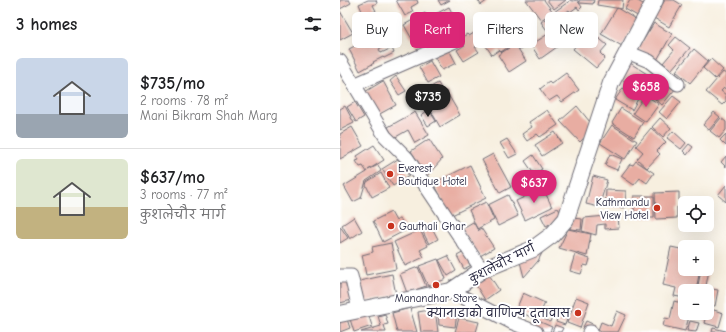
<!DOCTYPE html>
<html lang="en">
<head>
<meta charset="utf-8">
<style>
  :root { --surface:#fff; --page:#f2f2f2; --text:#202124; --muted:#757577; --line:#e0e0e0; --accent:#db2777 }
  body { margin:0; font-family:"Comic Neue","Playpen Sans Deva",sans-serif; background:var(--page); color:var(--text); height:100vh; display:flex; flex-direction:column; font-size:15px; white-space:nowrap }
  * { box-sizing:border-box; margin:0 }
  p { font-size:13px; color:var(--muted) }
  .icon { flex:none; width:22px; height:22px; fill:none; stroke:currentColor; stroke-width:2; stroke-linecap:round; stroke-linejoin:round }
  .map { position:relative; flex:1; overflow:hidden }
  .side { display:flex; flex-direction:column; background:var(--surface); width:340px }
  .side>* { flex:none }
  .top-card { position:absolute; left:12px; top:12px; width:314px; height:36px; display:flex; gap:8px }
  .buttons { position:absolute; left:338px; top:196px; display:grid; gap:8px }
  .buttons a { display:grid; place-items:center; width:36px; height:36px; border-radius:6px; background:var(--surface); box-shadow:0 4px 16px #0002; font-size:20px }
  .price { position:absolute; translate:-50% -34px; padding:0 9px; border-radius:14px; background:var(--accent); color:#fff; font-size:13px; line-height:26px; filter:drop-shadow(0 1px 2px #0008) }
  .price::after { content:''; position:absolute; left:50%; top:24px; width:12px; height:9px; margin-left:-6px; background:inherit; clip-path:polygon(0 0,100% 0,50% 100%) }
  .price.current { background:#222; color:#fff }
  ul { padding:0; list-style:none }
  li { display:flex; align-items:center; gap:12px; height:100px; padding:0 16px }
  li+li { border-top:1px solid var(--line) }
  li span { display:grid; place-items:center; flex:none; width:112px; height:80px; border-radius:6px; color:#555 }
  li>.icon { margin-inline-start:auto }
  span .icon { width:48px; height:48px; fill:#fffc; stroke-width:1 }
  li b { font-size:17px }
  h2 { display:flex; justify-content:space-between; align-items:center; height:48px; padding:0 16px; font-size:17px }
  .tag { padding:0 14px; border-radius:6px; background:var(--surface); box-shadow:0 4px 16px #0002; font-size:14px; line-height:36px }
  .tag.current { background:var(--accent); color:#fff }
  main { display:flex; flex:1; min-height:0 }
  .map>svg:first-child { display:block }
  .building { fill:#e8ada2 }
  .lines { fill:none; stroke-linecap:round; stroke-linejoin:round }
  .minor-casing { stroke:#6d6a74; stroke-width:15 }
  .tertiary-casing { stroke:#6d6a74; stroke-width:18 }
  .minor { stroke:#fff; stroke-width:13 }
  .tertiary { stroke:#fff; stroke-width:16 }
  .poi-dot { fill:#c8321e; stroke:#fff; stroke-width:1.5 }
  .labels { text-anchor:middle; stroke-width:4; stroke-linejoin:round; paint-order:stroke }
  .poi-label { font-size:11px; fill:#22223b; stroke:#fff; text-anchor:start }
  .street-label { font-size:11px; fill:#22223b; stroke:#fff }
</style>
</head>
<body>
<main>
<section class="side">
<h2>3 homes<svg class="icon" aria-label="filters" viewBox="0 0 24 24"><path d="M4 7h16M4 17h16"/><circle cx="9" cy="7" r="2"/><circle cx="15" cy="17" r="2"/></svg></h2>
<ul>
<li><span style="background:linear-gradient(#c9d6e8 70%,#9aa5b1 0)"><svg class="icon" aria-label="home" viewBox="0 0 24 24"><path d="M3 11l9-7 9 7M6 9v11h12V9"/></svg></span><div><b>$735/mo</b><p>2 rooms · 78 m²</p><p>Mani Bikram Shah Marg</p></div></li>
<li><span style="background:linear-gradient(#dfe7d0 60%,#c2b280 0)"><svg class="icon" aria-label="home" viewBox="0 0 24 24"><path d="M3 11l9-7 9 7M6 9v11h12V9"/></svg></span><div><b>$637/mo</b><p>3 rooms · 77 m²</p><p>कुशलेचौर मार्ग</p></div></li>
</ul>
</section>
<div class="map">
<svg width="386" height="332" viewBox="0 0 386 332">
  <rect width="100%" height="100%" fill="#fff"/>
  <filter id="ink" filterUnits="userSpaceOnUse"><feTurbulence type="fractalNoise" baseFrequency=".025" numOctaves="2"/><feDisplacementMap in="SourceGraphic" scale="8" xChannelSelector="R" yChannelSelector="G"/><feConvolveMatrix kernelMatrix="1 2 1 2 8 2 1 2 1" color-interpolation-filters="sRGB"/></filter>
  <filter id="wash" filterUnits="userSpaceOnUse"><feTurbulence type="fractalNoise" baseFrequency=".012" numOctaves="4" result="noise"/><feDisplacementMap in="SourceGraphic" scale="16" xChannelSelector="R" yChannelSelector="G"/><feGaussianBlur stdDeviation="0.9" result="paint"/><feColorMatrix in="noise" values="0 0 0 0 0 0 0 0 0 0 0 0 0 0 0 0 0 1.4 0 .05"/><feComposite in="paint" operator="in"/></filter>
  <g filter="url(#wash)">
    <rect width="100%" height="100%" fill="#f7efdf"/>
    <g id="blocks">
      <g class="building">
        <polygon points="0,0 9,0 11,3 0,9"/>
        <polygon points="28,0 36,0 37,3 33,5 36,11 24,16 19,4"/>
        <polygon points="56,0 77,0 78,3 71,7 73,12 65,16"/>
        <polygon points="98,0 110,0 101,5"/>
        <polygon points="138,0 148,0 141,5"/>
        <polygon points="186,0 204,0 213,12 201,20"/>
        <polygon points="207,0 226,0 214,9"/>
        <polygon points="231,0 233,1 237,0 242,7 239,10 237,7 230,12 229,10 225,13 227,16 221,21 214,12"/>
        <polygon points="239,0 254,0 253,4 239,3"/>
        <polygon points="258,0 283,0 282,9 257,5"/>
        <polygon points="290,0 296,0 310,8 303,19 285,9"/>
        <polygon points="325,0 334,0 342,5 329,27 314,18"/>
        <polygon points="109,7 119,26 100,36 90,17"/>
        <polygon points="277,8 297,20 282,46 261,34"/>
        <polygon points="0,11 13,33 0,40"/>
        <polygon points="85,13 97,34 76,46 64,25"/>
        <polygon points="214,13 222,24 217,28 222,35 214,40 201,22"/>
        <polygon points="242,13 252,25 235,38 226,27"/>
        <polygon points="180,18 195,40 181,50 176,42 161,52 159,50 152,55 144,43"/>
        <polygon points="314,23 332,34 317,60 298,49"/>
        <polygon points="249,30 267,45 260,53 265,58 256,68 233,49"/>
        <polygon points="43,31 49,43 39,49 41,53 52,48 54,53 44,58 43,57 33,62 34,63 20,71 9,49"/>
        <polygon points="134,33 141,44 135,47 139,52 124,61 117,50 125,45 121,38 127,34 129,36"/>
        <polygon points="208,34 217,47 200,59 191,45"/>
        <polygon points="336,37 350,48 331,70 323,63 334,50 329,45"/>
        <polygon points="175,44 186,61 169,72 158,55"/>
        <polygon points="108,48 116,63 102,70 94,56"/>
        <polygon points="354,49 368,61 350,83 336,71"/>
        <polygon points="371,59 383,70 375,79 363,68"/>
        <polygon points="90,61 99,77 88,83 79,67"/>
        <polygon points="290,63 307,74 296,94 286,87 287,85 282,79"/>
        <polygon points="383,72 386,74 386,89 384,88 381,91 386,95 386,101 382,105 366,92"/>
        <polygon points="226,73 239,90 222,102 217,96 209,101 200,89 209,82 211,84"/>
        <polygon points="56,76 66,91 59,95 50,81"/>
        <polygon points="326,79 336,88 322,105 307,92 316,83 320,86"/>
        <polygon points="43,81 56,105 36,116 23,93"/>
        <polygon points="98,83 103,92 106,91 120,115 100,127 86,102 94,97 89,88"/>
        <polygon points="283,88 299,97 292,110 275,100"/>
        <polygon points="305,95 319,104 306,122 293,113"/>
        <polygon points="333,96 341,102 327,119 319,112"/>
        <polygon points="15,102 24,117 16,122 7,107"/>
        <polygon points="5,106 14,123 0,130 0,109"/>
        <polygon points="237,106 254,127 240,142 220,121"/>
        <polygon points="281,108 303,122 294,137 272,123"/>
        <polygon points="89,110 96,121 88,126 81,115"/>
        <polygon points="207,110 218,125 200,137 197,134 187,141 182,134 192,127 189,122"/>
        <polygon points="75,112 89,135 75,143 68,130 54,138 48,127"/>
        <polygon points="374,112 380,117 369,130 363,125"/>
        <polygon points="320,118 331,128 323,137 312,127"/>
        <polygon points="381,118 386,122 386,130 379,138 370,131"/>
        <polygon points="272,125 297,141 285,159 260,143"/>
        <polygon points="12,127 23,146 0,159 0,134"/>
        <polygon points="311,128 326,142 317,151 320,154 307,168 297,159 303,152 296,146"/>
        <polygon points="333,131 346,143 341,149 327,138"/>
        <polygon points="215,132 222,143 202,156 195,145"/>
        <polygon points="386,134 386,146 380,140"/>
        <polygon points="89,139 102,159 87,176 71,151"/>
        <polygon points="167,139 177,154 169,158 160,143"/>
        <polygon points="349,144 353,147 347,155 343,151"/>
        <polygon points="34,145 44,160 28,170 38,165 41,171 26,181 21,198 13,202 4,186 27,172 23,166 20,167 16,161 19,160 17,156"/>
        <polygon points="153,154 171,187 160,193 142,160"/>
        <polygon points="270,154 282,159 277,170 265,165"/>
        <polygon points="193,155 202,169 194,174 185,161"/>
        <polygon points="386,156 386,167 381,162"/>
        <polygon points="58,159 69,176 53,186 42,169"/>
        <polygon points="296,161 314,173 307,183 300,178 294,185 281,176 290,164 293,165"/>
        <polygon points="130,165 146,198 110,216 94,183"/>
        <polygon points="41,173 49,188 32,197 26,185 27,182"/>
        <polygon points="253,176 267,180 259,207 246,204"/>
        <polygon points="386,185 386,202 378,195"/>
        <polygon points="203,188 212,207 185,220 176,201"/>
        <polygon points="266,190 286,191 285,208 265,206"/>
        <polygon points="339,192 339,207 337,207 337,218 316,219 315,193"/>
        <polygon points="168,195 178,216 158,226 148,205"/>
        <polygon points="294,196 314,196 314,218 301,218 301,212 294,212"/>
        <polygon points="146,202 154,220 137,229 129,210"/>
        <polygon points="218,208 223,217 206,226 201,216"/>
        <polygon points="51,212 56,221 60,218 66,230 43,242 33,221"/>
        <polygon points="278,215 279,228 265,229 265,224 257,225 256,235 242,231 244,218"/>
        <polygon points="14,217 22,231 10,239 2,225"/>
        <polygon points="232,218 242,219 241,230 230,229"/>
        <polygon points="133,222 139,231 138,230 141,228 154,248 140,256 121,229"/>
        <polygon points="90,224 98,239 89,244 81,228"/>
        <polygon points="0,226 8,238 0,243"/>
        <polygon points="228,229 251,234 247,256 219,248"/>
        <polygon points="80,230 88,246 80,250 84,257 65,266 54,242"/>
        <polygon points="51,243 56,269 26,275 22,255 33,252 32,247"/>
        <polygon points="331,247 345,250 345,269 360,269 356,291 347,290 345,291 345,298 334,296 336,288 323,285"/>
        <polygon points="126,251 133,264 124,269 117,256"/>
        <polygon points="203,251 198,261 184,277 179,258"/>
        <polygon points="235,254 250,259 248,266 244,265 241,274 230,271"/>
        <polygon points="108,256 116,271 108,276 99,260"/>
        <polygon points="98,259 106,279 88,286 79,266"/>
        <polygon points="367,265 370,265 365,291 357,291 361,269 367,269"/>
        <polygon points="78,267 86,286 67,293 60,274"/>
        <polygon points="148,273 159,290 145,300 134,282"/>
        <polygon points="52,274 56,295 24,302 19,281"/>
        <polygon points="11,280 16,299 0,303 0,283"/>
        <polygon points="367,288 378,290 375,306 367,305"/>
        <polygon points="183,293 205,303 197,320 176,310"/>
        <polygon points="236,297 249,302 240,328 227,323"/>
        <polygon points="334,301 345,304 345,313 350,313 345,331 323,326 325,318 330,319"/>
        <polygon points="70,308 77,332 57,332 52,313"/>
        <polygon points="368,308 383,313 379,327 364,323"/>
        <polygon points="95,309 98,332 81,332 78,312"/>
        <polygon points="206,309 214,312 210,322 202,318"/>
        <polygon points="27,310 32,326 14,332 9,316"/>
        <polygon points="98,311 117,314 115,327 99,325"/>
        <polygon points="277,311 286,315 278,332 261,332 258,330 261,322 271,326"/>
        <polygon points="219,313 228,316 225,325 216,322"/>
        <polygon points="45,314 48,324 44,325 46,332 21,332 41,326 38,316"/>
        <polygon points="6,316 10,328 0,332 0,318"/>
        <polygon points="119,318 139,322 136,332 115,332"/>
        <polygon points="196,320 212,327 210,332 199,332 191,328"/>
        <polygon points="246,321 255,325 253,331 243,327"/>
        <polygon points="350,321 359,323 356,332 347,331"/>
        <polygon points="215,325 223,328 221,332 212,332"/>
        <polygon points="373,328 386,331 386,332 372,332"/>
      </g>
    </g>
  </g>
  <g filter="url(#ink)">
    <use href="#blocks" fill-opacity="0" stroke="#6d6a74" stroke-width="1"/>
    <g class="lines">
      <g class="minor-casing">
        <g id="minor">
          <polyline points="287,52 309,61 338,84"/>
          <polyline points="0,61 45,136 67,158 142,270"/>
          <polyline points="14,85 115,41"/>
          <polyline points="0,276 11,276 19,309"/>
          <polyline points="111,291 173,323 196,332"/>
          <polyline points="249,332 251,332"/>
        </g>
      </g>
      <g class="tertiary-casing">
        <polyline id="tertiary" points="0,314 111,291 142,270 193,249 212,235 226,219 271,83 315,0"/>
      </g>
      <use href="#minor" class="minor"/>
      <use href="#tertiary" class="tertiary"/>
    </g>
  </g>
  <g class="poi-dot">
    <circle cx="50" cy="174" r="4"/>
    <circle cx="317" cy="208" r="4"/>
    <circle cx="51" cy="226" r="4"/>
    <circle cx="96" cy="285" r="4"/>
    <circle cx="238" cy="313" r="4"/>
  </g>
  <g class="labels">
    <g class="poi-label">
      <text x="58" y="172">Everest<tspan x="58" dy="13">Boutique Hotel</tspan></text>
      <text x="309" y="206" text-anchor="end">Kathmandu<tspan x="309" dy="13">View Hotel</tspan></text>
      <text x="59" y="230">Gauthali Ghar</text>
      <text x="96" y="302" text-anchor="middle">Manandhar Store</text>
      <text x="230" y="317" text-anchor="end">क्यानाडाको वाणिज्य दूतावास</text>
    </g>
    <g class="street-label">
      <text transform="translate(162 263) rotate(-27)" y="4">कुशलेचौर मार्ग</text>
    </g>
  </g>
</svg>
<div class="buttons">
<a><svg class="icon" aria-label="locate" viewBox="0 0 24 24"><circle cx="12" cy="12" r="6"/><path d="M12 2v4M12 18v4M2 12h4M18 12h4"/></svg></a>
<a>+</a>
<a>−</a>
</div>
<b class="price" style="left:306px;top:108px">$658</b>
<b class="price current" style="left:88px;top:118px">$735</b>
<b class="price" style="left:194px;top:204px">$637</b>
<div class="top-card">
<a class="tag">Buy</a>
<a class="tag current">Rent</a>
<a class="tag">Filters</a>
<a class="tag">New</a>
</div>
</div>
</main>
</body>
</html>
